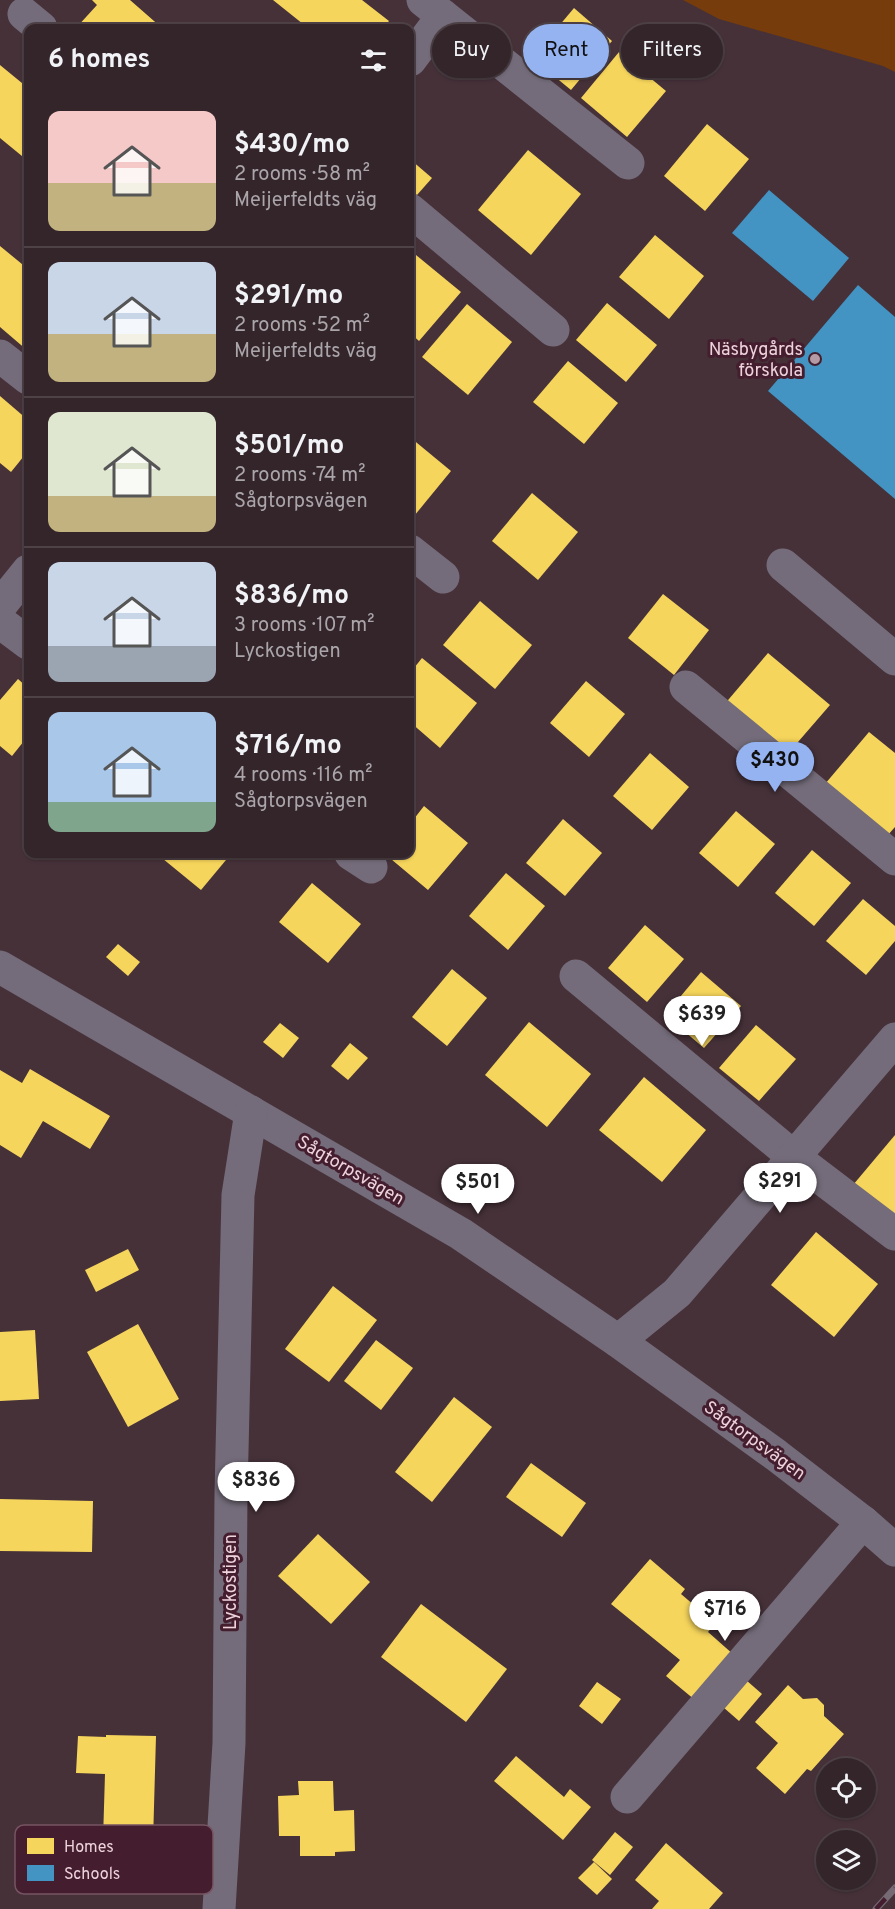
<!DOCTYPE html>
<html lang="en">
<head>
<meta charset="utf-8">
<style>
  :root { --surface:#34252b; --page:#3f3137; --text:#f1f3f6; --muted:#a9a5a9; --line:#4e4247; --accent:#95b2f1 }
  body { margin:0; font-family:Overpass,sans-serif; background:var(--page); color:var(--text); height:100vh; display:flex; flex-direction:column; font-size:22px; white-space:nowrap }
  * { box-sizing:border-box; margin:0 }
  p { font-size:20px; color:var(--muted) }
  .icon { flex:none; width:33px; height:33px; fill:none; stroke:currentColor; stroke-width:2; stroke-linecap:round; stroke-linejoin:round }
  .map { position:relative; flex:1; overflow:hidden }
  .details { position:absolute; left:24px; top:24px; width:390px; height:834px; display:flex; flex-direction:column; background:var(--surface); border-radius:12px; box-shadow:0 2px 4px #0004,0 0 0 2px var(--line) }
  .details>* { flex:none }
  .banner { position:absolute; left:432px; top:24px; width:372px; height:54px; display:flex; gap:12px }
  .buttons { position:absolute; left:816px; top:1758px; display:grid; gap:12px }
  .buttons a { display:grid; place-items:center; width:60px; height:60px; border-radius:50%; background:var(--surface); box-shadow:0 2px 4px #0004,0 0 0 2px var(--line); font-size:30px }
  .price { position:absolute; translate:-50% -51px; padding:0 14px; border-radius:21px; background:#fff; color:#222; font-size:20px; line-height:39px; filter:drop-shadow(0 2px 3px #0008) }
  .price::after { content:''; position:absolute; left:50%; top:36px; width:18px; height:14px; margin-left:-9px; background:inherit; clip-path:polygon(0 0,100% 0,50% 100%) }
  .price.on { background:var(--accent); color:#111 }
  ul { padding:0; list-style:none }
  li { display:flex; align-items:center; gap:18px; height:150px; padding:0 24px }
  li+li { border-top:2px solid var(--line) }
  li span { display:grid; place-items:center; flex:none; width:168px; height:120px; border-radius:12px; color:#555 }
  li>.icon { margin-inline-start:auto }
  span .icon { width:72px; height:72px; fill:#fffc; stroke-width:1 }
  li b { font-size:26px }
  h2 { display:flex; justify-content:space-between; align-items:center; height:72px; padding:0 24px; font-size:26px }
  .chip { padding:0 21px; border-radius:27px; background:var(--surface); box-shadow:0 2px 4px #0004,0 0 0 2px var(--line); font-size:21px; line-height:54px }
  .chip.on { background:var(--accent); color:#111 }
  .map>svg:first-child { display:block }
  .green { fill:#763c0b }
  .homes { fill:#f6d55c }
  .schools { fill:#4393c3 }
  .lines { fill:none; stroke-linecap:round; stroke-linejoin:round }
  .minor { stroke:#746c7a; stroke-width:33 }
  .rail-casing { stroke:#766a74; stroke-width:7 }
  .rail { stroke:#441e2e; stroke-width:4.5; stroke-dasharray:14; stroke-linecap:butt }
  .poi-dot { fill:#b39aa4; stroke:#441e2e; stroke-width:2 }
  .labels { text-anchor:middle; stroke-width:6; stroke-linejoin:round; paint-order:stroke }
  .poi-label { font-size:18px; fill:#eed3dd; stroke:#441e2e; text-anchor:end }
  .street-label { font-size:18px; fill:#eed3dd; stroke:#441e2e }
  .key { fill:#441e2e; stroke:#775463; stroke-width:1.5 }
  .key-label { font-size:16px; fill:#eed3dd }
</style>
</head>
<body>
<div class="map">
<svg width="895" height="1909" viewBox="0 0 895 1909">
  <rect width="100%" height="100%" fill="#463139"/>
  <polygon class="green" points="683,0 895,0 895,72 883,66 719,19"/>
  <g class="homes">
    <polygon points="92,0 130,0 162,28 76,28 97,5"/>
    <polygon points="273,0 362,0 389,21 383,28 308,28"/>
    <polygon points="574,8 612,41 571,90 532,58"/>
    <polygon points="619,52 666,91 627,137 581,98"/>
    <polygon points="0,65 28,88 28,161 0,138"/>
    <polygon points="707,124 749,159 705,211 664,176"/>
    <polygon points="528,150 581,194 531,255 478,210"/>
    <polygon points="411,160 432,178 417,195 410,189 410,163"/>
    <polygon points="655,235 704,276 669,319 619,277"/>
    <polygon points="0,246 28,269 28,351 0,327"/>
    <polygon points="416,255 461,292 419,341 410,333 410,263"/>
    <polygon points="607,303 657,345 626,382 576,340"/>
    <polygon points="467,304 512,342 468,395 422,357"/>
    <polygon points="568,361 618,403 584,444 533,402"/>
    <polygon points="0,396 28,420 28,451 11,472 0,463"/>
    <polygon points="411,438 451,471 410,521 410,441"/>
    <polygon points="532,493 578,532 538,580 492,541"/>
    <polygon points="663,594 709,630 674,675 628,638"/>
    <polygon points="480,601 532,645 495,689 443,645"/>
    <polygon points="768,653 830,705 785,757 723,706"/>
    <polygon points="422,658 477,703 440,748 410,722 410,673"/>
    <polygon points="18,679 28,688 28,736 12,756 0,746 0,700"/>
    <polygon points="586,681 625,714 589,757 550,723"/>
    <polygon points="869,732 895,753 895,827 887,836 825,784"/>
    <polygon points="650,753 689,787 652,830 613,796"/>
    <polygon points="424,806 468,843 428,890 385,854 410,854 410,824"/>
    <polygon points="736,811 775,844 738,887 699,853"/>
    <polygon points="563,819 602,853 565,896 526,863"/>
    <polygon points="812,850 851,883 814,926 775,893"/>
    <polygon points="157,854 231,854 201,890"/>
    <polygon points="506,873 545,906 508,950 469,916"/>
    <polygon points="312,883 361,924 328,963 279,922"/>
    <polygon points="863,899 895,926 895,941 866,975 826,941"/>
    <polygon points="645,925 684,959 647,1002 608,968"/>
    <polygon points="118,944 140,962 128,976 106,957"/>
    <polygon points="452,969 487,998 447,1046 412,1017"/>
    <polygon points="701,972 741,1006 704,1048 665,1015"/>
    <polygon points="529,1022 591,1074 547,1127 485,1075"/>
    <polygon points="280,1023 299,1038 283,1058 263,1042"/>
    <polygon points="756,1025 796,1059 759,1101 719,1068"/>
    <polygon points="350,1043 368,1058 348,1080 331,1066"/>
    <polygon points="30,1069 110,1116 90,1149 43,1121 21,1158 0,1145 0,1070 22,1083"/>
    <polygon points="644,1077 706,1130 662,1182 599,1130"/>
    <polygon points="895,1135 895,1220 853,1185"/>
    <polygon points="816,1232 878,1284 834,1337 771,1285"/>
    <polygon points="128,1249 139,1270 96,1292 85,1270"/>
    <polygon points="333,1286 377,1320 329,1382 285,1349"/>
    <polygon points="138,1324 179,1399 128,1427 87,1352"/>
    <polygon points="35,1330 39,1399 0,1401 0,1332"/>
    <polygon points="376,1340 413,1368 381,1410 344,1381"/>
    <polygon points="454,1397 492,1427 432,1502 395,1472"/>
    <polygon points="531,1463 586,1503 562,1537 506,1497"/>
    <polygon points="0,1499 93,1501 92,1552 0,1551"/>
    <polygon points="318,1534 370,1582 331,1624 278,1576"/>
    <polygon points="650,1559 685,1589 681,1594 715,1623 708,1632 734,1655 695,1700 666,1676 680,1660 611,1604"/>
    <polygon points="421,1604 507,1669 466,1722 381,1657"/>
    <polygon points="746,1680 762,1694 739,1721 723,1707"/>
    <polygon points="597,1682 621,1699 602,1724 579,1706"/>
    <polygon points="788,1685 803,1699 817,1698 824,1705 824,1716 844,1734 811,1771 807,1769 785,1794 756,1768 778,1743 755,1722"/>
    <polygon points="106,1735 156,1736 153,1842 103,1840 105,1774 76,1773 78,1736 106,1737"/>
    <polygon points="516,1756 564,1797 570,1789 591,1807 563,1840 494,1781"/>
    <polygon points="298,1781 333,1781 334,1811 354,1810 355,1851 335,1852 335,1856 300,1856 300,1836 279,1836 278,1796 299,1795"/>
    <polygon points="615,1832 633,1847 610,1875 592,1860"/>
    <polygon points="666,1843 723,1893 709,1909 652,1909 659,1901 635,1880"/>
    <polygon points="594,1862 612,1879 597,1895 578,1878"/>
  </g>
  <g class="schools">
    <polygon points="769,190 849,258 813,301 732,233"/>
    <polygon points="858,285 895,317 895,499 768,391"/>
  </g>
  <g class="lines">
    <g class="minor">
      <polyline points="423,0 628,163"/>
      <polyline points="24,14 41,28"/>
      <polyline points="410,60 443,16"/>
      <polyline points="410,210 553,330"/>
      <polyline points="0,356 28,378"/>
      <polyline points="410,551 443,577"/>
      <polyline points="783,565 895,659"/>
      <polyline points="0,606 28,571"/>
      <polyline points="0,622 28,643"/>
      <polyline points="686,687 895,859"/>
      <polyline points="351,854 371,867"/>
      <polyline points="0,967 461,1234 618,1341 776,1455 863,1522 895,1550"/>
      <polyline points="576,976 795,1158 895,1234"/>
      <polyline points="618,1341 677,1293 895,1039"/>
      <polyline points="627,1797 863,1522"/>
      <polyline points="219,1909 229,1743 231,1494 238,1195 251,1112"/>
    </g>
    <g class="rail-casing">
      <polyline id="rail" points="876,1909 895,1888"/>
    </g>
    <use href="#rail" class="rail"/>
  </g>
  <circle class="poi-dot" cx="815" cy="359" r="6"/>
  <g class="labels">
    <g class="poi-label">
      <text x="803" y="355">Näsbygårds<tspan x="803" dy="21">förskola</tspan></text>
    </g>
    <g class="street-label">
      <text transform="translate(351 1170) rotate(30)" y="6">Sågtorpsvägen</text>
      <text transform="translate(755 1440) rotate(36)" y="6">Sågtorpsvägen</text>
      <text transform="translate(230 1582) rotate(-90)" y="6">Lyckostigen</text>
    </g>
  </g>
  <rect x="15" y="1825" width="198" height="69" rx="9" class="key"/>
  <rect x="27" y="1838" width="27" height="16" fill="#f6d55c"/>
  <rect x="27" y="1865" width="27" height="16" fill="#4393c3"/>
  <g class="key-label">
    <text x="64" y="1852">Homes</text>
    <text x="64" y="1879">Schools</text>
  </g>
</svg>
<div class="buttons">
<a><svg class="icon" aria-label="locate" viewBox="0 0 24 24"><circle cx="12" cy="12" r="6"/><path d="M12 2v4M12 18v4M2 12h4M18 12h4"/></svg></a>
<a><svg class="icon" aria-label="layers" viewBox="0 0 24 24"><path d="M12 4l9 5-9 5-9-5zM3 14l9 5 9-5"/></svg></a>
</div>
<b class="price on" style="left:775px;top:793px">$430</b>
<b class="price" style="left:702px;top:1047px">$639</b>
<b class="price" style="left:780px;top:1214px">$291</b>
<b class="price" style="left:478px;top:1215px">$501</b>
<b class="price" style="left:256px;top:1513px">$836</b>
<b class="price" style="left:725px;top:1642px">$716</b>
<div class="banner">
<a class="chip">Buy</a>
<a class="chip on">Rent</a>
<a class="chip">Filters</a>
</div>
<section class="details">
<h2>6 homes<svg class="icon" aria-label="filters" viewBox="0 0 24 24"><path d="M4 7h16M4 17h16"/><circle cx="9" cy="7" r="2"/><circle cx="15" cy="17" r="2"/></svg></h2>
<ul>
<li><span style="background:linear-gradient(#f6c9c9 60%,#c2b280 0)"><svg class="icon" aria-label="home" viewBox="0 0 24 24"><path d="M3 11l9-7 9 7M6 9v11h12V9"/></svg></span><div><b>$430/mo</b><p>2 rooms · 58 m²</p><p>Meijerfeldts väg</p></div></li>
<li><span style="background:linear-gradient(#c9d6e8 60%,#c2b280 0)"><svg class="icon" aria-label="home" viewBox="0 0 24 24"><path d="M3 11l9-7 9 7M6 9v11h12V9"/></svg></span><div><b>$291/mo</b><p>2 rooms · 52 m²</p><p>Meijerfeldts väg</p></div></li>
<li><span style="background:linear-gradient(#dfe7d0 70%,#c2b280 0)"><svg class="icon" aria-label="home" viewBox="0 0 24 24"><path d="M3 11l9-7 9 7M6 9v11h12V9"/></svg></span><div><b>$501/mo</b><p>2 rooms · 74 m²</p><p>Sågtorpsvägen</p></div></li>
<li><span style="background:linear-gradient(#c9d6e8 70%,#9aa5b1 0)"><svg class="icon" aria-label="home" viewBox="0 0 24 24"><path d="M3 11l9-7 9 7M6 9v11h12V9"/></svg></span><div><b>$836/mo</b><p>3 rooms · 107 m²</p><p>Lyckostigen</p></div></li>
<li><span style="background:linear-gradient(#a9c7e8 75%,#7fa58c 0)"><svg class="icon" aria-label="home" viewBox="0 0 24 24"><path d="M3 11l9-7 9 7M6 9v11h12V9"/></svg></span><div><b>$716/mo</b><p>4 rooms · 116 m²</p><p>Sågtorpsvägen</p></div></li>
</ul>
</section>
</div>
</body>
</html>
